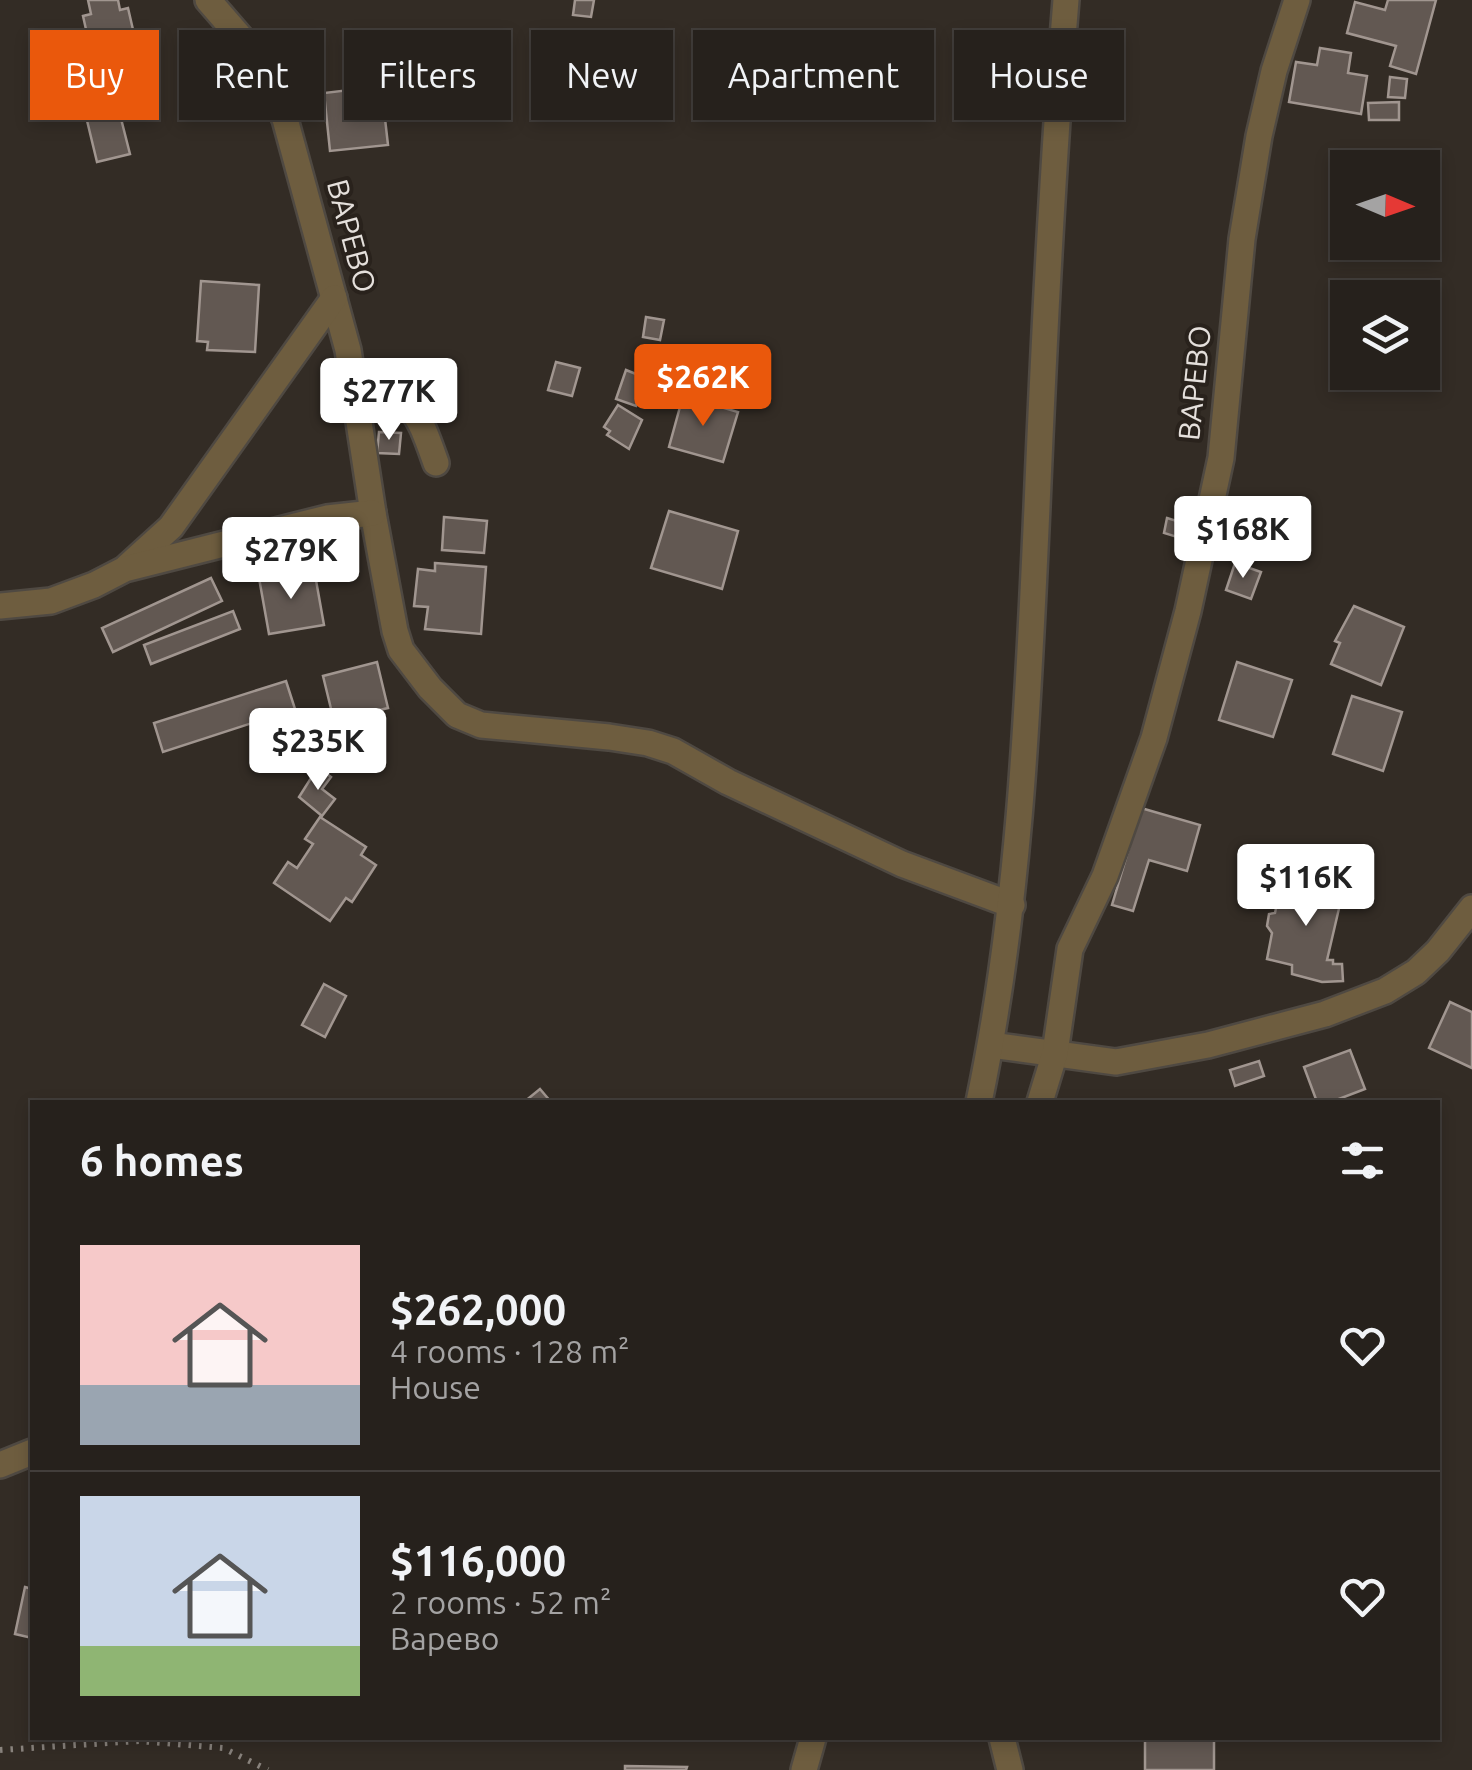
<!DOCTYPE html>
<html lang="en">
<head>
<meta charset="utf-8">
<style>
  :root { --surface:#26211c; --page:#322e29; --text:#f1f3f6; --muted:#a4a3a3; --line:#423e3b; --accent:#ea580c }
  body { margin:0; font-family:Ubuntu,sans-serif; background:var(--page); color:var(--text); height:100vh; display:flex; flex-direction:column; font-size:38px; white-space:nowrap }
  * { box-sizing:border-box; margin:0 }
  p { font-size:32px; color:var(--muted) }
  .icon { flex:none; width:55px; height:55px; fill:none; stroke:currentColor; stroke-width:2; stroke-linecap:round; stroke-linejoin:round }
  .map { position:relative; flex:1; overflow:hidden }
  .sheet { position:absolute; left:30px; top:1100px; width:1410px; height:640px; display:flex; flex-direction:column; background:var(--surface); border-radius:0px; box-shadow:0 5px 15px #0003,0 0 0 2px var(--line) }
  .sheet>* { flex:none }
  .hud { position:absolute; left:30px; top:30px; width:1412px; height:90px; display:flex; gap:20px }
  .needle { width:65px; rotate:92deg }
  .tools { position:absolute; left:1330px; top:150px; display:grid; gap:20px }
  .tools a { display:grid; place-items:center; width:110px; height:110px; border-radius:0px; background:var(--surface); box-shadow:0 5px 15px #0003,0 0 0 2px var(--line); font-size:50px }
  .price { position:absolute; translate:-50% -85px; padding:0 22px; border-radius:10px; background:#fff; color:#222; font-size:32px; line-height:65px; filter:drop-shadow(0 2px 5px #0008) }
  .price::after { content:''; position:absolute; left:50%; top:60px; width:30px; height:22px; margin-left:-15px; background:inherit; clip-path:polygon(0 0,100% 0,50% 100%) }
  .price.selected { background:var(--accent); color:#fff }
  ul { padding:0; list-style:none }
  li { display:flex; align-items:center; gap:30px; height:250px; padding:0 50px }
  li+li { border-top:2px solid var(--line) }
  li span { display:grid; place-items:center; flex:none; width:280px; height:200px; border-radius:0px; color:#555 }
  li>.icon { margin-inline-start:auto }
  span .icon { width:120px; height:120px; fill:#fffc; stroke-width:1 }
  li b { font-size:42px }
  h2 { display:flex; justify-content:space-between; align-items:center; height:120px; padding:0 50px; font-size:42px }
  .tag { padding:0 35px; border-radius:0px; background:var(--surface); box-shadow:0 5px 15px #0003,0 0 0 2px var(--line); font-size:35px; line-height:90px }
  .tag.selected { background:var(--accent); color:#fff }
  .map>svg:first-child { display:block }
  .building { fill:#625852; stroke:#a19690; stroke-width:2.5 }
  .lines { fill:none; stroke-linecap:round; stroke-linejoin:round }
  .minor-casing { stroke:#4f4942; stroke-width:30 }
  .path { stroke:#89837d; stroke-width:6; stroke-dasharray:2.5 8; stroke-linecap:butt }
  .minor { stroke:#6e5d3f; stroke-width:25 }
  .labels { text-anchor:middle; stroke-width:8; stroke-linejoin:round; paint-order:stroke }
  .street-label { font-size:30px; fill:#e5e0dc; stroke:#29221c }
</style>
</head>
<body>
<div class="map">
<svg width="1472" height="1770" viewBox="0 0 1472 1770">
  <rect width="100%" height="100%" fill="#332c25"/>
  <g class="building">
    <polygon points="88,0 118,0 120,10 128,8 143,73 98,83 83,16 91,14"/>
    <polygon points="575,0 594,0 591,17 573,15"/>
    <polygon points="1388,0 1436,0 1416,74 1390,66 1396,46 1347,33 1355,2 1385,10"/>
    <polygon points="1320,48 1351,53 1348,73 1367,76 1361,114 1289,102 1296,62 1317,65"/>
    <polygon points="379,66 388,145 330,151 324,93 350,90 348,70"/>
    <polygon points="1390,77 1407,79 1405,98 1388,97"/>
    <polygon points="115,95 130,154 97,162 83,104"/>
    <polygon points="1399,102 1399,120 1369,120 1368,103"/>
    <polygon points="201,281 259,285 255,352 207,350 208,342 197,341"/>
    <polygon points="646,317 664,320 660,340 643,337"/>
    <polygon points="556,362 580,368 572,396 548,390"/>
    <polygon points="626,370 646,378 636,406 616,399"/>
    <polygon points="683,396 738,412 723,462 669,447"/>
    <polygon points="618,405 642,420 629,449 607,435 610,431 604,427"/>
    <polygon points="379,432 401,433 399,454 377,453"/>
    <polygon points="669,511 738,531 722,589 651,568"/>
    <polygon points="444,517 487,521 484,553 442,550"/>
    <polygon points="1167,518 1180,522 1177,537 1164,533"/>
    <polygon points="435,563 486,567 481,634 425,629 428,607 414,606 418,569 435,571"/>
    <polygon points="1235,563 1261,572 1251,599 1226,590"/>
    <polygon points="314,569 324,625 269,634 259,578"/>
    <polygon points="211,578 222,601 113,652 102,628"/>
    <polygon points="1354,606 1404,627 1381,685 1331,664 1340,643 1335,641"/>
    <polygon points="233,611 240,629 151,664 144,645"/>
    <polygon points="377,662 388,708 334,721 323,676"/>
    <polygon points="1237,662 1292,680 1273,737 1219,720"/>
    <polygon points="286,681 295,709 163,752 154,723"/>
    <polygon points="1352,696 1402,712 1383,771 1333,754"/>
    <polygon points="318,767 331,777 322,789 335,799 322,816 299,797"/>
    <polygon points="1141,808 1200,825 1187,871 1149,860 1133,911 1112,905"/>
    <polygon points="320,817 366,847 361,855 376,865 352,902 346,898 330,921 274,883 288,862 297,868 313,844 305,839"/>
    <polygon points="1299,876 1344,887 1327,960 1333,960 1333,964 1342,964 1343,981 1322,982 1292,974 1292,965 1267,959 1272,933 1267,926 1269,914 1275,913 1278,899 1273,894 1274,886 1281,882 1289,887 1289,896 1294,897"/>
    <polygon points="324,984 346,996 325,1037 302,1025"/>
    <polygon points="1450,1002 1472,1012 1472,1068 1429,1048"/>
    <polygon points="1350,1050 1365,1089 1331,1102 1317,1102 1304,1067"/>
    <polygon points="1259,1061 1264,1076 1235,1086 1230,1070"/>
    <polygon points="540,1089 551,1102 524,1102"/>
    <polygon points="25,1587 32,1589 32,1638 15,1634"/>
    <rect x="1145" y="1738" width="69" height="32"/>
    <polygon points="625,1766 687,1767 686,1770 625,1770"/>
  </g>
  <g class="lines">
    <g class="minor-casing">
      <g id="minor">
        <polyline points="208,0 254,53 285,119 348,350 373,513 395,631 401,650 430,688 457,715 481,725 609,737 648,743 673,751 728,782 902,864 1012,905"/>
        <path d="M355,387C414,396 417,410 436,463"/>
        <polyline points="128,566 171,527 334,298"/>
        <polyline points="0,606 51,601 94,585 125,569 327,518 373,513"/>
        <polyline points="991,1045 1116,1062 1208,1045 1325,1014 1385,991 1416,972 1438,951 1472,908"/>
        <path d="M979,1102C1020,906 1028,707 1037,507C1044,338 1052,169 1066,0"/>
        <polyline points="1040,1102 1055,1053 1070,949 1105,876 1154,738 1188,611 1221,458 1242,239 1259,136 1274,71 1297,0"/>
        <polyline points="0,1465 32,1452"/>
        <polyline points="1002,1738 1010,1770"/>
        <polyline points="804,1770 813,1738"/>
      </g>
    </g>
    <polyline class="path" points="0,1750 139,1741 223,1748 268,1770"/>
    <use href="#minor" class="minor"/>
  </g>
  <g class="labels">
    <g class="street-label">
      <text transform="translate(351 236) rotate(75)" y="10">ВАРЕВО</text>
      <text transform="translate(1195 383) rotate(-84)" y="10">ВАРЕВО</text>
    </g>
  </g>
</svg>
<div class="tools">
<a><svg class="needle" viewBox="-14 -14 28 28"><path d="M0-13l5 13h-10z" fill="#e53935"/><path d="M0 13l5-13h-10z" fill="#a4a3a3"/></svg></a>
<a><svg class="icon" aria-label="layers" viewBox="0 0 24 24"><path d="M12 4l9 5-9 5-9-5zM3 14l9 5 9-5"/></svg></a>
</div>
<b class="price selected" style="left:703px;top:429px">$262K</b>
<b class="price" style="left:389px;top:443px">$277K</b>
<b class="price" style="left:1243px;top:581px">$168K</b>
<b class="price" style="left:291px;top:602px">$279K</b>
<b class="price" style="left:318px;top:793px">$235K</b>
<b class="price" style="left:1306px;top:929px">$116K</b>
<div class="hud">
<a class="tag selected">Buy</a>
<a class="tag">Rent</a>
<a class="tag">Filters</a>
<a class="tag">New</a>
<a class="tag">Apartment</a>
<a class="tag">House</a>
</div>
<section class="sheet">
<h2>6 homes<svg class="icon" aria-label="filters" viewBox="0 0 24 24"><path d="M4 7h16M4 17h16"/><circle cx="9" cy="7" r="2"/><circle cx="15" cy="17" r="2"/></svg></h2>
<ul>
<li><span style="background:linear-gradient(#f6c9c9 70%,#9aa5b1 0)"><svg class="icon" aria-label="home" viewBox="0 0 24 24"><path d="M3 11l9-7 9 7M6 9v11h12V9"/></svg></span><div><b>$262,000</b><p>4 rooms · 128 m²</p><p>House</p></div><svg class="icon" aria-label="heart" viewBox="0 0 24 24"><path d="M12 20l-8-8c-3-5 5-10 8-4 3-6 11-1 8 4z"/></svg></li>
<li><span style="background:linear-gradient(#c9d6e8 75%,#8fb573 0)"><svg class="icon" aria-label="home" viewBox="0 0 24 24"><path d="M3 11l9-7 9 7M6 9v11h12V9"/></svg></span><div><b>$116,000</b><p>2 rooms · 52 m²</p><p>Варево</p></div><svg class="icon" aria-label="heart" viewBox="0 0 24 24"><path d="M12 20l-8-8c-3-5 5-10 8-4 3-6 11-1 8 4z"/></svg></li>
</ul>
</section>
</div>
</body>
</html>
